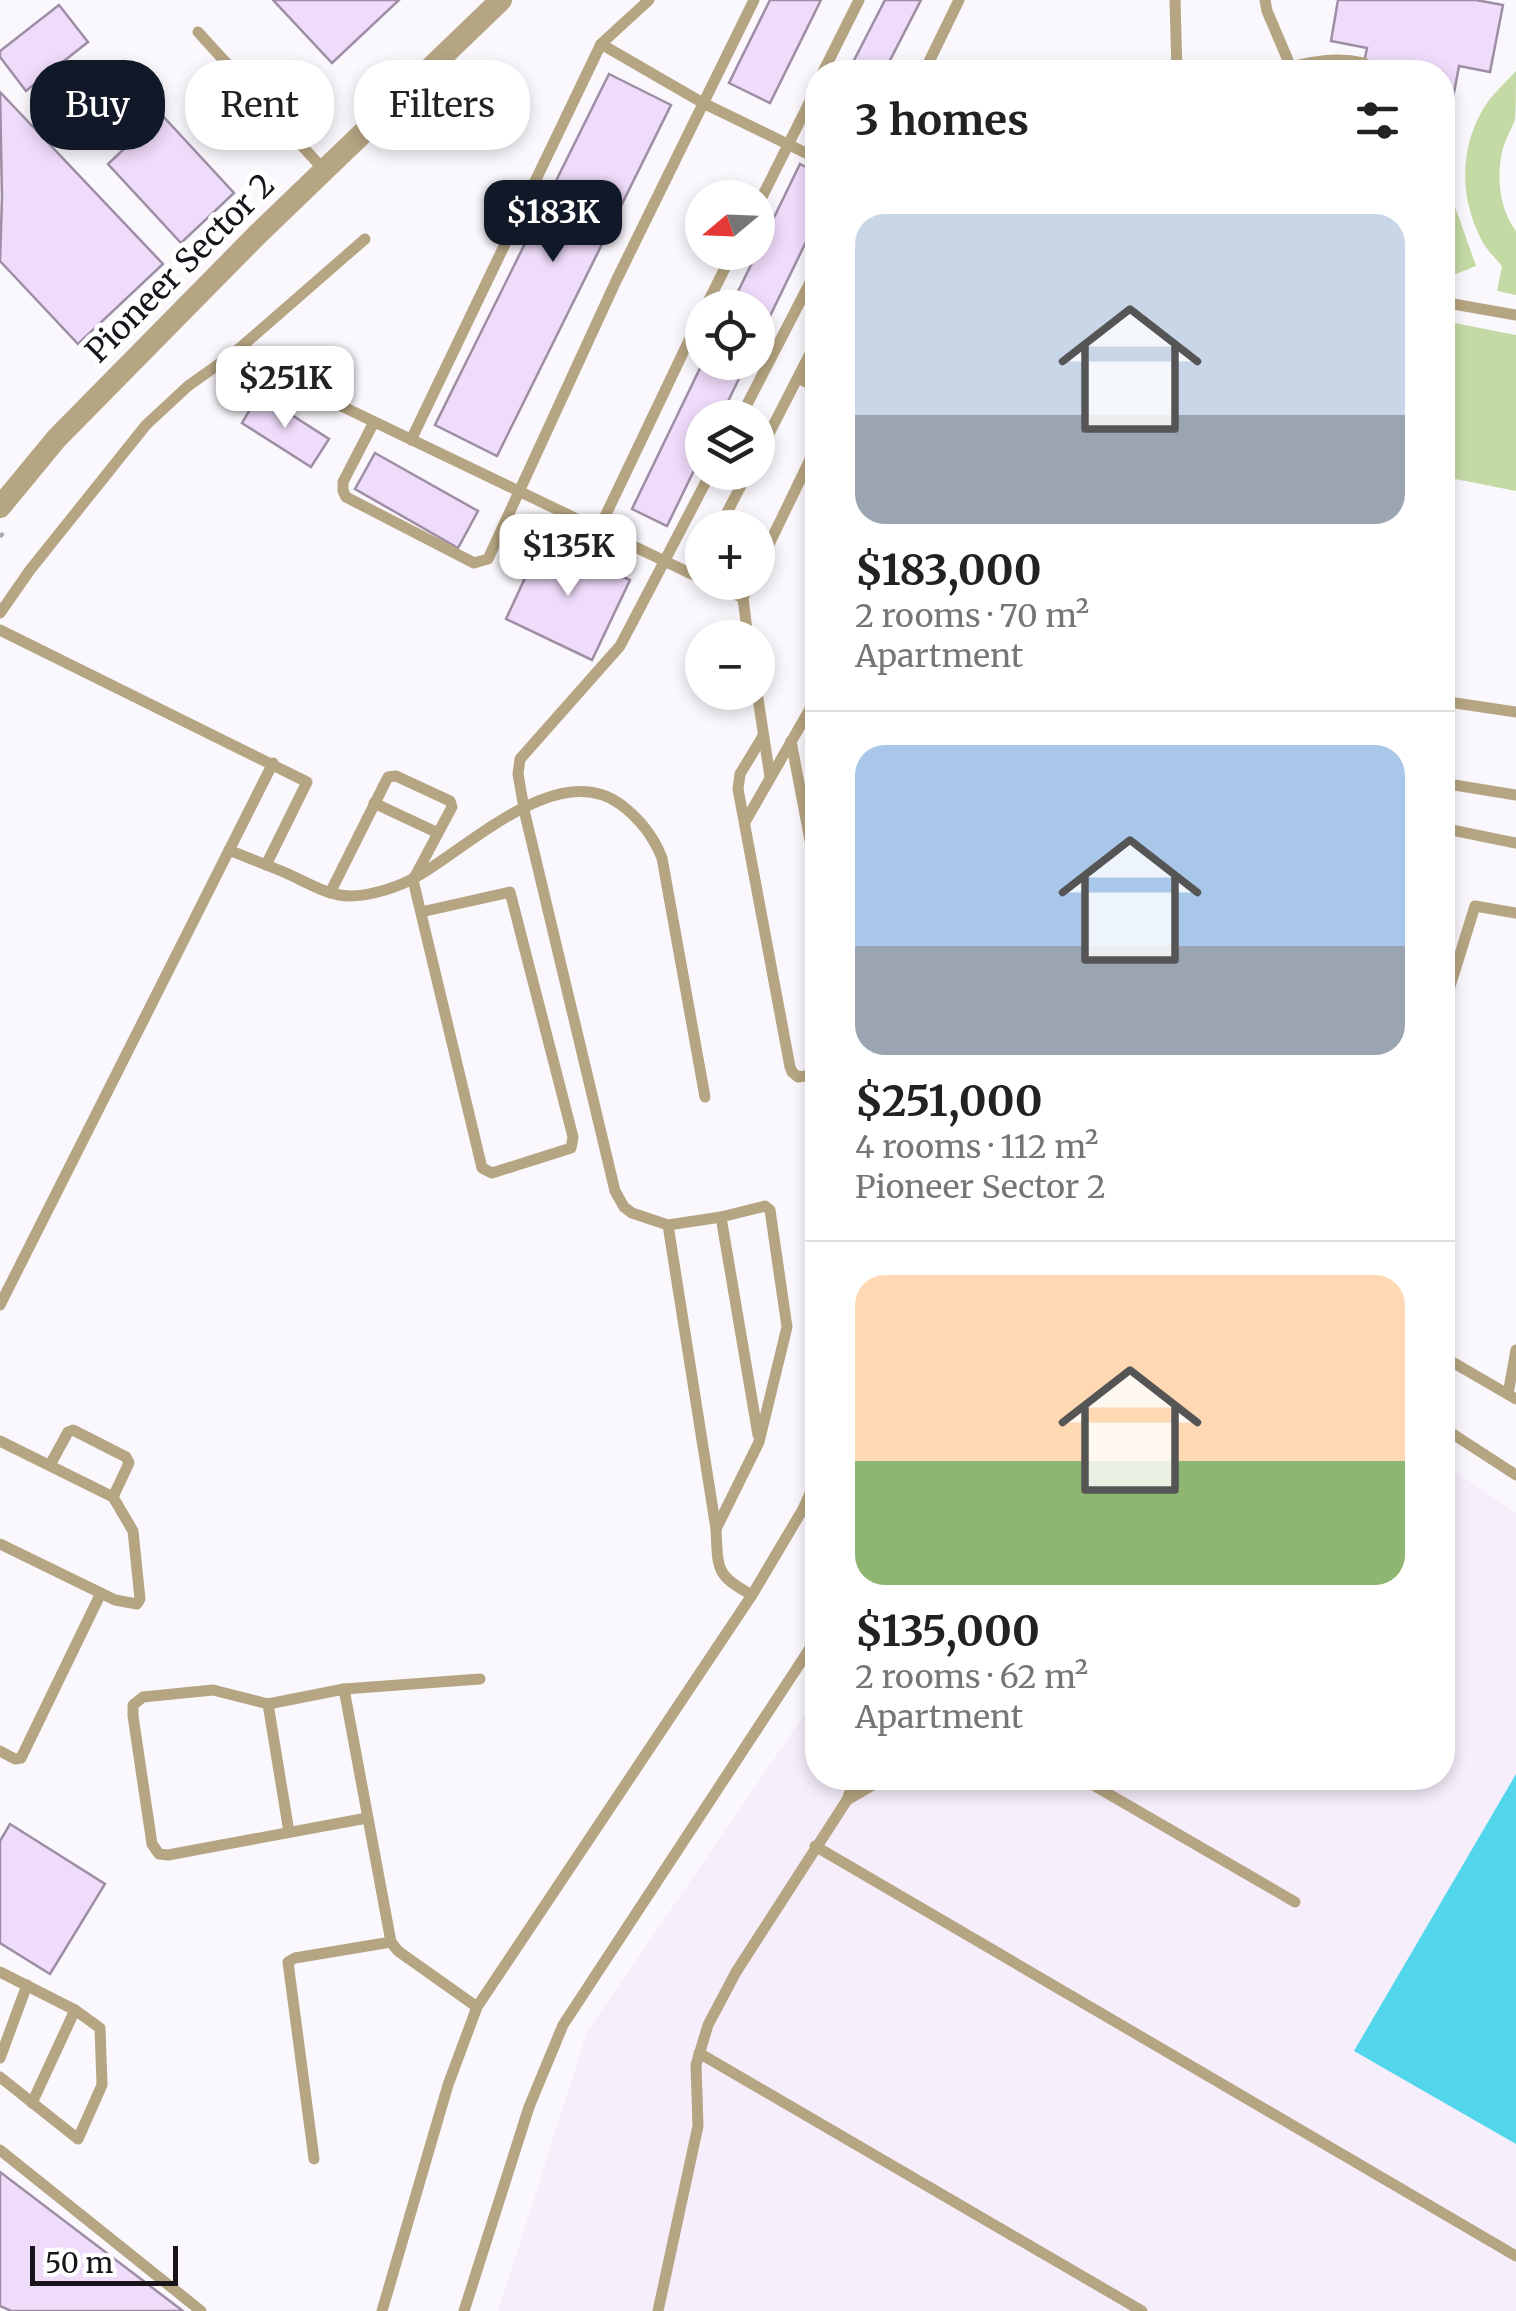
<!DOCTYPE html>
<html lang="en">
<head>
<meta charset="utf-8">
<style>
  :root { --surface:#fff; --page:#f2f2f2; --text:#222; --muted:#767676; --line:#e0e0e0; --accent:#111827 }
  body { margin:0; font-family:Merriweather,serif; background:var(--page); color:var(--text); height:100vh; display:flex; flex-direction:column; font-size:38px; white-space:nowrap }
  * { box-sizing:border-box; margin:0 }
  p { font-size:32px; color:var(--muted) }
  .icon { flex:none; width:55px; height:55px; fill:none; stroke:currentColor; stroke-width:2; stroke-linecap:round; stroke-linejoin:round }
  .map { position:relative; flex:1; overflow:hidden }
  .side { position:absolute; left:805px; top:60px; width:650px; height:1730px; display:flex; flex-direction:column; background:var(--surface); border-radius:40px; box-shadow:0 5px 15px #0003 }
  .side>* { flex:none }
  .banner { position:absolute; left:30px; top:60px; width:625px; height:90px; display:flex; gap:20px }
  .needle { width:65px; rotate:251deg }
  .controls { position:absolute; left:685px; top:180px; display:grid; gap:20px }
  .controls a { display:grid; place-items:center; width:90px; height:90px; border-radius:50%; background:var(--surface); box-shadow:0 5px 15px #0003; font-size:50px }
  .scale { position:absolute; left:30px; bottom:25px; width:148px; box-sizing:border-box; padding-left:10px; border:5px solid #19141c; border-top:0; font-size:28px; line-height:35px; white-space:nowrap; color:#19141c; -webkit-text-stroke:8px #fff; paint-order:stroke }
  .price { position:absolute; translate:-50% -85px; padding:0 22px; border-radius:20px; background:#fff; color:#222; font-size:32px; line-height:65px; filter:drop-shadow(0 2px 5px #0008) }
  .price::after { content:''; position:absolute; left:50%; top:60px; width:30px; height:22px; margin-left:-15px; background:inherit; clip-path:polygon(0 0,100% 0,50% 100%) }
  .price.active { background:var(--accent); color:#fff }
  ul { padding:0; list-style:none }
  li { display:grid; align-content:center; gap:20px; height:530px; padding:0 50px }
  li+li { border-top:2px solid var(--line) }
  li span { display:grid; place-items:center; height:310px; border-radius:30px; color:#555 }
  li>.icon { margin-inline-start:auto }
  span .icon { width:180px; height:180px; fill:#fffc; stroke-width:1 }
  li b { font-size:42px }
  h2 { display:flex; justify-content:space-between; align-items:center; height:120px; padding:0 50px; font-size:42px }
  .tag { padding:0 35px; border-radius:40px; background:var(--surface); box-shadow:0 5px 15px #0003; font-size:35px; line-height:90px }
  .tag.active { background:var(--accent); color:#fff }
  .map>svg:first-child { display:block }
  .built { fill:#f6eefb }
  .green { fill:#c4daa5 }
  .water { fill:#52d6ec }
  .building { fill:#efdbfa; stroke:#9d8ea5; stroke-width:2.5 }
  .lines { fill:none; stroke-linecap:round; stroke-linejoin:round }
  .path { stroke:#aba8ae; stroke-width:4; stroke-dasharray:5 8; stroke-linecap:butt }
  .lane { stroke:#b6a582; stroke-width:11 }
  .street { stroke:#b6a582; stroke-width:22 }
  .labels { text-anchor:middle; stroke-width:10; stroke-linejoin:round; paint-order:stroke }
  .street-label { font-size:32px; fill:#19141c; stroke:#fff }
</style>
</head>
<body>
<div class="map">
<svg width="1516" height="2311" viewBox="0 0 1516 2311">
  <rect width="100%" height="100%" fill="#fbf8fd"/>
  <polygon class="built" points="1443,1463 1516,1513 1516,1774 1355,2051 1516,2144 1516,2311 498,2311 587,2032 817,1696 818,1778 1442,1778"/>
  <g class="green">
    <path d="M1516,71C1516,86 1516,105 1515,119C1512,129 1506,138 1503,148C1496,175 1499,209 1516,231V295L1497,291L1502,266C1495,258 1487,250 1482,241C1458,196 1459,142 1489,100C1497,90 1507,81 1516,71Z"/>
    <polygon points="1443,180 1446,181 1476,266 1443,279"/>
    <polygon points="1449,322 1516,335 1516,491 1445,477 1455,422 1443,420 1452,369 1443,367"/>
  </g>
  <polygon class="water" points="1516,1774 1516,2144 1354,2051"/>
  <g class="building">
    <polygon points="273,0 399,0 332,63"/>
    <polygon points="770,0 821,0 770,103 729,83"/>
    <polygon points="885,0 921,0 884,72 848,72"/>
    <polygon points="1338,0 1476,0 1503,5 1490,72 1459,66 1442,157 1442,72 1362,72 1367,48 1331,41"/>
    <polygon points="59,5 88,42 26,91 0,57 0,51"/>
    <polygon points="609,74 671,105 497,456 435,425"/>
    <polygon points="0,92 163,264 78,344 0,261 2,197"/>
    <polygon points="161,114 234,193 181,243 108,164"/>
    <polygon points="800,164 818,173 818,217 758,341 758,308 730,308"/>
    <polygon points="703,362 747,362 720,418 702,418 702,454 667,526 632,509"/>
    <polygon points="259,394 329,439 311,467 242,423"/>
    <polygon points="375,453 478,511 458,548 355,489"/>
    <polygon points="543,539 630,580 592,660 506,619"/>
    <polygon points="10,1824 105,1884 50,1974 0,1943 0,1841"/>
    <polygon points="0,2172 183,2311 11,2311 0,2306"/>
  </g>
  <g class="lines">
    <polyline class="path" points="0,537 8,527"/>
    <g class="lane">
      <polyline points="1175,0 1177,72"/>
      <polyline points="1265,0 1267,11 1293,72"/>
      <polyline points="198,32 325,171"/>
      <polyline points="601,44 703,103 818,159"/>
      <path d="M1290,67C1315,61 1338,57 1364,63"/>
      <polyline points="823,72 859,0"/>
      <polyline points="924,72 959,0"/>
      <polyline points="758,205 818,85"/>
      <polyline points="1442,302 1516,315"/>
      <polyline points="705,308 733,252"/>
      <polyline points="233,354 702,579"/>
      <polyline points="798,378 818,388"/>
      <polyline points="740,418 818,267"/>
      <polyline points="374,422 343,482 343,491 346,497 474,563 488,559 616,281 754,0"/>
      <polyline points="411,440 601,44 649,0"/>
      <polyline points="758,455 818,338"/>
      <polyline points="711,472 620,646 520,759 518,774 525,814 615,1191 624,1207 632,1213 668,1225 721,1217 765,1206 770,1210 787,1327 759,1442 716,1529"/>
      <polyline points="719,528 748,472"/>
      <polyline points="599,529 702,313"/>
      <polyline points="758,567 818,443"/>
      <polyline points="695,575 702,560"/>
      <polyline points="710,582 743,598"/>
      <polyline points="0,613 30,570 146,425 188,386 233,354 365,239"/>
      <polyline points="0,630 307,782 266,865"/>
      <polyline points="748,638 743,598 750,582"/>
      <polyline points="757,692 770,777"/>
      <polyline points="1442,701 1516,712"/>
      <polyline points="763,736 740,774 738,789 790,1067 792,1072 798,1077 818,1074"/>
      <polyline points="791,741 818,882"/>
      <polyline points="1442,783 1516,795"/>
      <polyline points="374,803 438,833"/>
      <polyline points="745,822 818,695"/>
      <polyline points="1442,828 1516,843"/>
      <path d="M229,850C248,858 267,865 286,873C306,882 328,896 350,896C370,896 399,887 416,877C469,847 558,759 620,804C639,818 653,835 662,858L705,1097"/>
      <polyline points="330,893 388,777 396,776 450,801 452,807 413,880 482,1168 492,1173 571,1148 573,1137 510,892 421,912"/>
      <polyline points="1442,1012 1475,906 1516,913"/>
      <polyline points="721,1217 758,1435"/>
      <path d="M668,1225L716,1529C718,1569 715,1575 752,1595"/>
      <polyline points="0,1305 273,763"/>
      <polyline points="1442,1356 1516,1399"/>
      <polyline points="1508,1394 1516,1350"/>
      <polyline points="1442,1427 1516,1475"/>
      <polyline points="0,1441 113,1497 133,1531 140,1599 137,1604 115,1600 0,1544"/>
      <polyline points="50,1465 68,1432 73,1430 126,1457 129,1463 113,1497"/>
      <polyline points="344,1689 391,1942 398,1951 477,2007"/>
      <polyline points="268,1704 289,1832"/>
      <polyline points="0,1751 15,1759 21,1758 101,1593"/>
      <polyline points="1081,1778 1295,1902"/>
      <polyline points="847,1800 885,1778"/>
      <polyline points="367,1818 168,1855 159,1854 152,1844 133,1716 133,1705 143,1697 213,1690 268,1704 344,1689 480,1679"/>
      <polyline points="815,1846 1516,2256"/>
      <polyline points="0,1972 75,2010 100,2028 102,2085 78,2139 0,2077"/>
      <polyline points="699,2053 1142,2311"/>
      <polyline points="0,2058 27,1985"/>
      <polyline points="32,2103 75,2010"/>
      <polyline points="0,2150 201,2311"/>
      <polyline points="314,2159 288,1962 295,1958 391,1942"/>
      <polyline points="382,2311 448,2085 477,2007 752,1595 803,1509 818,1476"/>
      <polyline points="464,2311 529,2107 563,2025 818,1636"/>
      <polyline points="658,2311 698,2126 696,2065 708,2025 736,1972 847,1800 855,1778"/>
    </g>
    <polyline class="street" points="0,507 57,438 257,235 501,0"/>
  </g>
  <g class="labels">
    <g class="street-label">
      <text transform="translate(180 268) rotate(-45)" y="11">Pioneer Sector 2</text>
    </g>
  </g>
</svg>
<div class="controls">
<a><svg class="needle" viewBox="-14 -14 28 28"><path d="M0-13l5 13h-10z" fill="#e53935"/><path d="M0 13l5-13h-10z" fill="#767676"/></svg></a>
<a><svg class="icon" aria-label="locate" viewBox="0 0 24 24"><circle cx="12" cy="12" r="6"/><path d="M12 2v4M12 18v4M2 12h4M18 12h4"/></svg></a>
<a><svg class="icon" aria-label="layers" viewBox="0 0 24 24"><path d="M12 4l9 5-9 5-9-5zM3 14l9 5 9-5"/></svg></a>
<a>+</a>
<a>−</a>
</div>
<div class="scale">50 m</div>
<b class="price active" style="left:553px;top:265px">$183K</b>
<b class="price" style="left:285px;top:431px">$251K</b>
<b class="price" style="left:568px;top:599px">$135K</b>
<div class="banner">
<a class="tag active">Buy</a>
<a class="tag">Rent</a>
<a class="tag">Filters</a>
</div>
<section class="side">
<h2>3 homes<svg class="icon" aria-label="filters" viewBox="0 0 24 24"><path d="M4 7h16M4 17h16"/><circle cx="9" cy="7" r="2"/><circle cx="15" cy="17" r="2"/></svg></h2>
<ul>
<li><span style="background:linear-gradient(#c9d6e8 65%,#9aa5b1 0)"><svg class="icon" aria-label="home" viewBox="0 0 24 24"><path d="M3 11l9-7 9 7M6 9v11h12V9"/></svg></span><div><b>$183,000</b><p>2 rooms · 70 m²</p><p>Apartment</p></div></li>
<li><span style="background:linear-gradient(#a9c7e8 65%,#9aa5b1 0)"><svg class="icon" aria-label="home" viewBox="0 0 24 24"><path d="M3 11l9-7 9 7M6 9v11h12V9"/></svg></span><div><b>$251,000</b><p>4 rooms · 112 m²</p><p>Pioneer Sector 2</p></div></li>
<li><span style="background:linear-gradient(#ffd9b3 60%,#8fb573 0)"><svg class="icon" aria-label="home" viewBox="0 0 24 24"><path d="M3 11l9-7 9 7M6 9v11h12V9"/></svg></span><div><b>$135,000</b><p>2 rooms · 62 m²</p><p>Apartment</p></div></li>
</ul>
</section>
</div>
</body>
</html>
